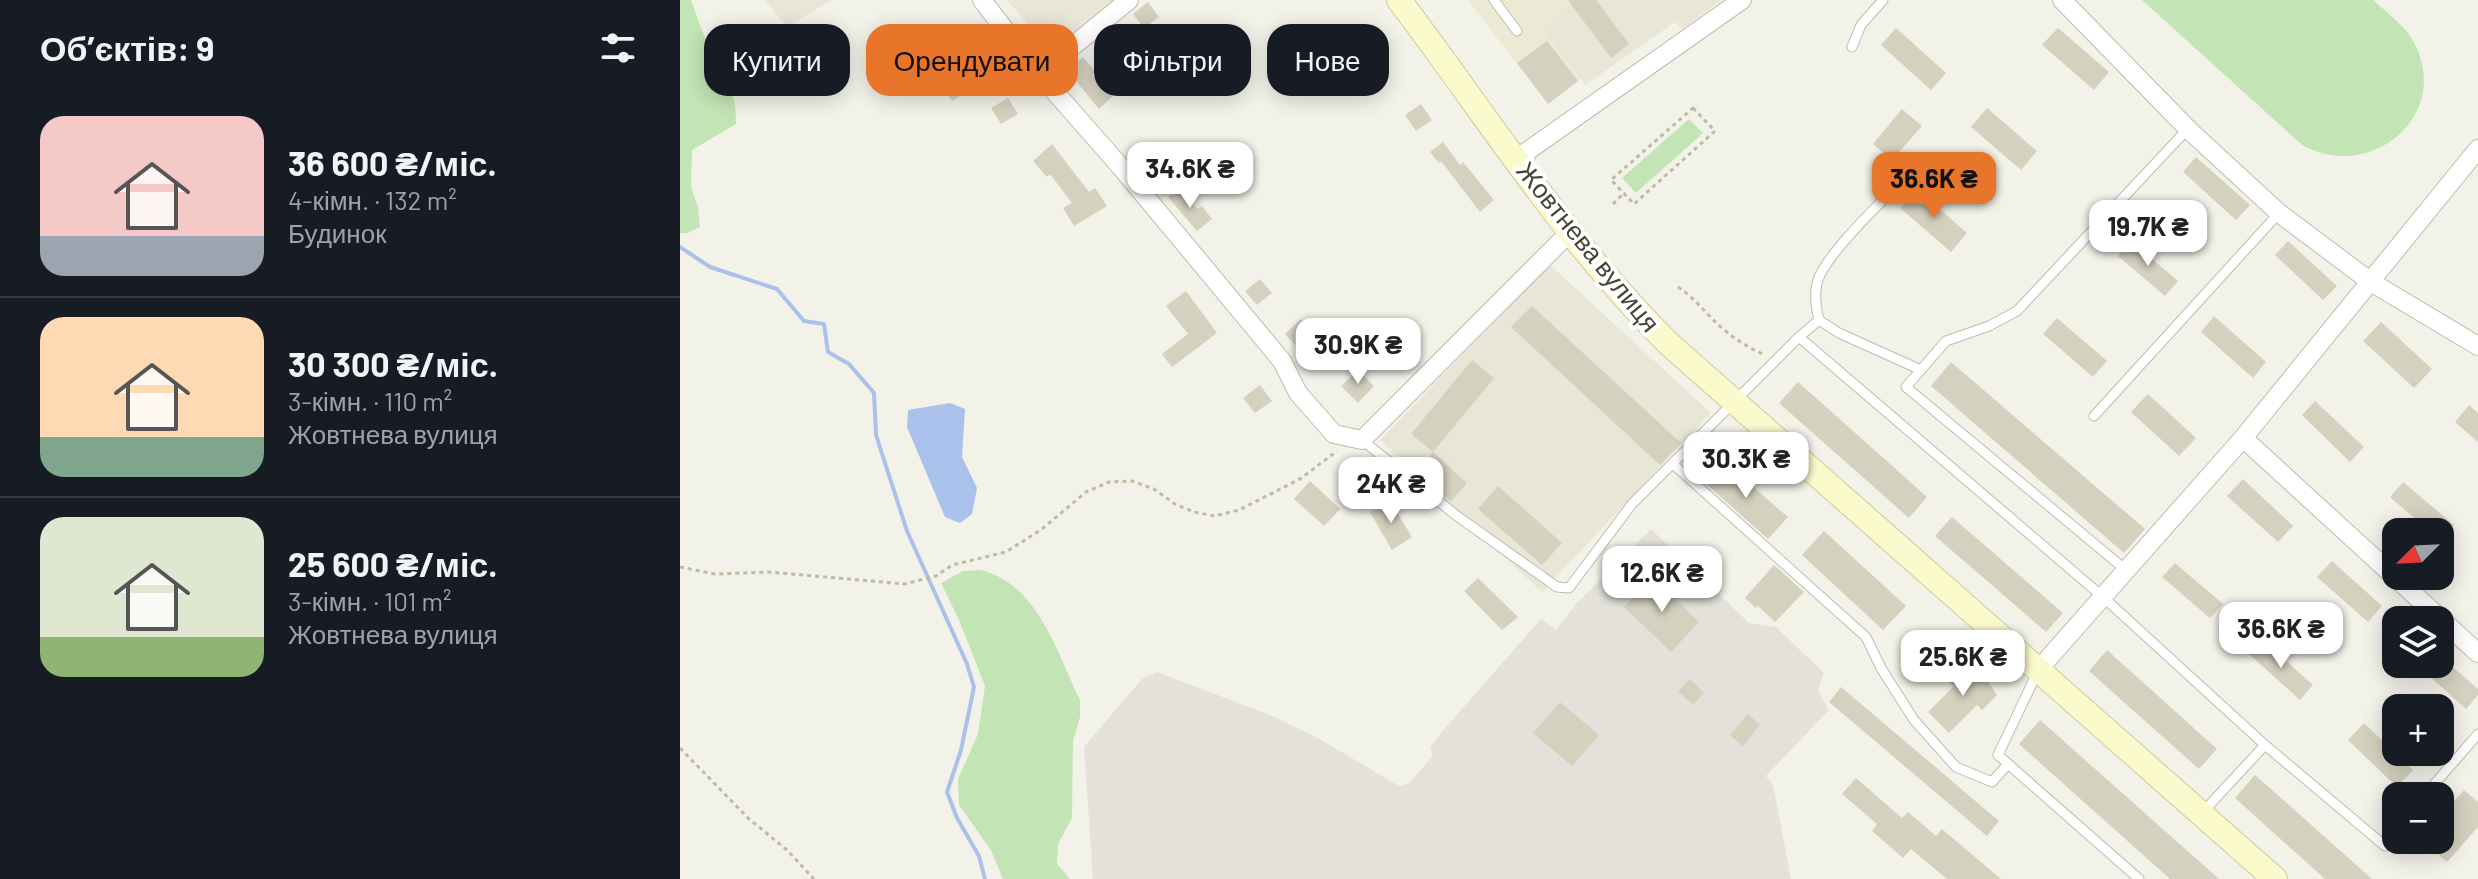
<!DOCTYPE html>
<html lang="uk">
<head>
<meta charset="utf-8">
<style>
  :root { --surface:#171b24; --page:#242831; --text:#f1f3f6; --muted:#9ea1a6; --line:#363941; --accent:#e9752a }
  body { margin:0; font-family:Barlow,sans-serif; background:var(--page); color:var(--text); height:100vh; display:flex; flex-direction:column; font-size:30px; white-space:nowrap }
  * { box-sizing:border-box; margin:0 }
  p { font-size:26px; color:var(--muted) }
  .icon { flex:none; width:44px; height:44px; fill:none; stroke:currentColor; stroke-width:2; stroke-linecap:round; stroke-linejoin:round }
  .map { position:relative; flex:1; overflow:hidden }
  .sheet { display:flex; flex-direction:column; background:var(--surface); width:680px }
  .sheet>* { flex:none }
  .guide { position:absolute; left:24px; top:24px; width:760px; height:72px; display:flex; gap:16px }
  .needle { width:52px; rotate:246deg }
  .buttons { position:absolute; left:1702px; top:518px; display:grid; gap:16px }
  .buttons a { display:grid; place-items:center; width:72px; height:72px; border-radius:16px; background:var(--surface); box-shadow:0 4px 20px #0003; font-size:40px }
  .price { position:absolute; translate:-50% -68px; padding:0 18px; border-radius:16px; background:#fff; color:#222; font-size:26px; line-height:52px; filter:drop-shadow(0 2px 4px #0008) }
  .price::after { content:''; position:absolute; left:50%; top:48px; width:24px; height:18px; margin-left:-12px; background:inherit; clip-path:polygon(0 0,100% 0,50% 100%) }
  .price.on { background:var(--accent); color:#111 }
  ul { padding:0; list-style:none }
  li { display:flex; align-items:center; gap:24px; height:200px; padding:0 40px }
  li+li { border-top:2px solid var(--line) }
  li span { display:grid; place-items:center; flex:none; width:224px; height:160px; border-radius:24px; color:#555 }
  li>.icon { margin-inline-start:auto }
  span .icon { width:96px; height:96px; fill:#fffc; stroke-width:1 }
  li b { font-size:34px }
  h2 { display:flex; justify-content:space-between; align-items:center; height:96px; padding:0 40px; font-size:34px }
  .chip { padding:0 28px; border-radius:24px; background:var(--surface); box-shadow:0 4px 20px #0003; font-size:28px; line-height:72px }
  .chip.on { background:var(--accent); color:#111 }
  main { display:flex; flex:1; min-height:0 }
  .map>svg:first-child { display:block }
  .residential { fill:#e7e6d7 }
  .industrial { fill:#e3e1da }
  .education { fill:#ebead4 }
  .green { fill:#c3e4b5 }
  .water { fill:#aac1eb }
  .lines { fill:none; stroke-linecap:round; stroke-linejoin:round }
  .stream { stroke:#aac1eb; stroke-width:4 }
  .building { fill:#d4d1bf }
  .lane-casing { stroke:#bebcac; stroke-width:11 }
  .street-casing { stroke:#bebcac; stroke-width:20 }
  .secondary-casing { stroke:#cccb9a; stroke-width:26 }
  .path { stroke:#bfbb9e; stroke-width:3; stroke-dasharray:4 4; stroke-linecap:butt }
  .lane { stroke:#fff; stroke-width:9 }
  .street { stroke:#fff; stroke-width:18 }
  .secondary { stroke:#fafacc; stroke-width:24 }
  .labels { text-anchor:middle; stroke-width:8; stroke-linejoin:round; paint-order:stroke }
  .street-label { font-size:26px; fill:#464438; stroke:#fff }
</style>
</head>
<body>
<main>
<section class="sheet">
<h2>Об’єктів: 9<svg class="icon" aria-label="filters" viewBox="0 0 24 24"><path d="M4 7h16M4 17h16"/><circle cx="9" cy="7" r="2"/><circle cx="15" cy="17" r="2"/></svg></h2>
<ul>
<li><span style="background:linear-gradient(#f6c9c9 75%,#9aa5b1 0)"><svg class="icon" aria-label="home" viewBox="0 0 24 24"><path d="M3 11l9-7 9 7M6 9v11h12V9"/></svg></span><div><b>36 600 ₴/міс.</b><p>4-кімн. · 132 m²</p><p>Будинок</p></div></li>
<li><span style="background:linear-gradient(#ffd9b3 75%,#7fa58c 0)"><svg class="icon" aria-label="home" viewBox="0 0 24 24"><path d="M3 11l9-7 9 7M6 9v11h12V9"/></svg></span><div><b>30 300 ₴/міс.</b><p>3-кімн. · 110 m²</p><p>Жовтнева вулиця</p></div></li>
<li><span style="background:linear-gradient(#dfe7d0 75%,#8fb573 0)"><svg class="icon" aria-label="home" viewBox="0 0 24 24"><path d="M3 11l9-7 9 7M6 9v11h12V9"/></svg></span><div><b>25 600 ₴/міс.</b><p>3-кімн. · 101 m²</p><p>Жовтнева вулиця</p></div></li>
</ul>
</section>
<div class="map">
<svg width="1798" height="879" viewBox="0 0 1798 879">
  <rect width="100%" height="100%" fill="#f3f2e9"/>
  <g class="residential">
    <polygon points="85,0 151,0 107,27"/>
    <polygon points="327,0 438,0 373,53"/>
    <polygon points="897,0 1042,0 1002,29 995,22 905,85 861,27"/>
    <polygon points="870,265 1031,413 862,592 700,440"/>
  </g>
  <polygon class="industrial" points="971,529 1069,623 1096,627 1144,673 1138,691 1149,710 1086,776 1093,785 1111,879 413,879 404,747 462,679 477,672 590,715 636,737 719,786 728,784 753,756 750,748 760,734 861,619 876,630 896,604"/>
  <polygon class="education" points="788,0 898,0 861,27 900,79 868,104"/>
  <g class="green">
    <path d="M0,0H11C16,12 19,24 24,36C39,70 57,84 56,124L12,150L11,187L18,207L20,227L8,233H0Z"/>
    <path d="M1462,0H1693C1706,12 1723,24 1732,39C1775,112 1693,184 1622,145Z"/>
    <polygon points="1009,119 1023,133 956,193 942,178"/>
    <path d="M300,570C358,583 377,653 400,700V717L393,741L392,818L378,844L377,864L390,879H323L311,850L279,805L278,779L298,734L305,686L279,620L261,583L283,571Z"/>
  </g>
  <polygon class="water" points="270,403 285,409 282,457 297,488 292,514 280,523 265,517 227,427 228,410"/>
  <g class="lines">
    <polyline class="stream" points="0,247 30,267 97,289 124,321 144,324 148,352 169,364 194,393 196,435 227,531 287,664 294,687 281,750 267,792 277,818 299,856 305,879"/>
  </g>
  <g class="building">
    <polygon points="888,0 916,0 949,44 931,58"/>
    <polygon points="468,2 479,17 464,28 453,14"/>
    <polygon points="280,28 289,45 273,55 263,38"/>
    <polygon points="1216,28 1266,73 1251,90 1201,45"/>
    <polygon points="1378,28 1429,72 1414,90 1362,45"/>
    <polygon points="867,41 898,81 868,104 837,63"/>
    <polygon points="403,57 416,72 412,75 433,96 419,109 387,70"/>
    <polygon points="285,73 294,86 272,101 263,88"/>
    <polygon points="328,98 338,114 321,124 311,108"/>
    <polygon points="741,104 752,120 736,131 725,115"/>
    <polygon points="1307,108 1357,151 1341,170 1291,127"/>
    <polygon points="1222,109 1242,126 1212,160 1193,144"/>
    <polygon points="763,142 780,165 783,162 814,200 800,212 761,161 759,163 750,152"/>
    <polygon points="372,144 409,192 415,188 427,206 394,226 383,208 392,203 370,174 367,177 353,161"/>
    <polygon points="485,146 497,159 473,176 464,166"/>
    <polygon points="1516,157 1570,205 1556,220 1503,172"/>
    <polygon points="499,188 517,209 522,206 532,219 517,231 488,197"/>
    <polygon points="1237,189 1287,233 1271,252 1220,208"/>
    <polygon points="1451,241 1498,281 1485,296 1438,256"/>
    <polygon points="1608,241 1657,286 1643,300 1595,255"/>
    <polygon points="580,279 592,293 577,305 565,291"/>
    <polygon points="506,291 537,333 492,367 482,354 508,334 486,306"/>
    <polygon points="852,306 1001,443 980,465 831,327"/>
    <polygon points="1534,316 1586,362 1573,378 1521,332"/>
    <polygon points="1377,318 1427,361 1413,377 1363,334"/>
    <polygon points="621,319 642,342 648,336 660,349 646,363 624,341 617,347 605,334"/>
    <polygon points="1701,322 1752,369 1734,388 1683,341"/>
    <polygon points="792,360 814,378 753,452 731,434"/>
    <polygon points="1271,362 1465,529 1444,553 1251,386"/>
    <polygon points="678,370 694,386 678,403 661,386"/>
    <polygon points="1118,382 1247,497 1229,518 1099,403"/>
    <polygon points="580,385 592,401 575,413 563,398"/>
    <polygon points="1468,394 1516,438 1499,456 1451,412"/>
    <polygon points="1635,401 1684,447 1670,462 1622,415"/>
    <polygon points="1789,405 1798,413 1798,442 1775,422"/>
    <polygon points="753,452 787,483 771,501 734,472"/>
    <polygon points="1043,461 1108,517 1088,539 1024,482"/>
    <polygon points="1563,479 1613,526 1598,542 1547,496"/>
    <polygon points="630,481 660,509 644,526 614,499"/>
    <polygon points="1723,482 1774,525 1768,532 1751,532 1710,497"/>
    <polygon points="818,486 882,543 862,565 798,509"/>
    <polygon points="709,500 732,537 712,550 690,512"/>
    <polygon points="1272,517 1383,613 1366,632 1255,536"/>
    <polygon points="1144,531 1226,606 1203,630 1122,555"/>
    <polygon points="1652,561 1702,606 1688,622 1637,577"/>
    <polygon points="1495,563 1543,604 1530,618 1482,577"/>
    <polygon points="1094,565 1124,592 1095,622 1078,606 1076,608 1065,598"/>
    <polygon points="972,577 1019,622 991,652 944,607"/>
    <polygon points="798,578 838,617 822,630 784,591"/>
    <polygon points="1583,640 1633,685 1620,700 1569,654"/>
    <polygon points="1427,650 1537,749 1519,769 1409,671"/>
    <polygon points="1760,656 1798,689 1798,695 1786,709 1736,664 1760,664"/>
    <polygon points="1286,664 1308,681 1317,695 1302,710 1297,705 1269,733 1248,712 1274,686 1269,682"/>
    <polygon points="1010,679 1024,693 1013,705 998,691"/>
    <polygon points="1161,687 1319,821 1307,836 1149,702"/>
    <polygon points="880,702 919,735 892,766 853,733"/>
    <polygon points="1068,714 1080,725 1063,746 1050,735"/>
    <polygon points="1360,720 1539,879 1490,879 1339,744"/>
    <polygon points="1684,723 1733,770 1717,787 1668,740"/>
    <polygon points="1575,775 1692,879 1645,879 1555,798"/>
    <polygon points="1176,778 1222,818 1228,812 1256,836 1262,829 1321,879 1267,879 1231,849 1223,858 1192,831 1197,824 1162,794"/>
    <polygon points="1784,790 1798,802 1798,827 1767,862 1742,840 1760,840 1760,817"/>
  </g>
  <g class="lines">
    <g class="lane-casing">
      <g id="lane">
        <polyline points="814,0 837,31"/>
        <polyline points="1172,47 1181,25 1203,0"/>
        <polyline points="1139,320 1159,333 1241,370"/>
        <path d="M1119,337L1139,320C1136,308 1134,296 1137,283C1143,258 1196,207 1216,187"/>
        <polyline points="1414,416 1599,213"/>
        <polyline points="682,440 777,516 877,587 889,588 952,504 1119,337 1423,597 1585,745 1705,846 1716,831"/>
        <polyline points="993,464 1186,637 1201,668 1234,720 1276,767 1312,782 1328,764"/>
        <polyline points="1447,571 1226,387 1266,341 1309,326 1337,311 1502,135 1510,131"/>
        <polyline points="1358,671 1318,755 1459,879"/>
        <polyline points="1744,796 1798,734"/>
        <polyline points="1522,813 1585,745"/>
      </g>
    </g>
    <g class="street-casing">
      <g id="street">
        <polyline points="302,0 359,74 440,166 602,361 618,393 654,434 682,440 890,232"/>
        <polyline points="1382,0 1510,131 1599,213 1691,282 1798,346"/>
        <polyline points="359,74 449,0"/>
        <polyline points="844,170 846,152 1062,0"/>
        <polyline points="1563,438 1798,653"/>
        <polyline points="1359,669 1563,438 1798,149"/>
      </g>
    </g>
    <g class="secondary-casing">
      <path id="secondary" d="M719,0C807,116 885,241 989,344L1595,879"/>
    </g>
    <g class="path">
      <polygon points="1013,108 1035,131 954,204 931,180"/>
      <polyline points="933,204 944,193"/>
      <path d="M998,287C1015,298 1026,314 1041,327C1054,339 1069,348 1085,355"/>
      <polyline points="0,567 35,574 89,572 225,584 256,576 272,565 326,552 362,529 406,492 429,482 452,481 474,489 495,504 514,512 535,516 559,510 620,479 657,451"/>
      <polyline points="0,748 68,818 107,850 134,879"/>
    </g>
    <use href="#lane" class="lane"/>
    <use href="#street" class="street"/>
    <use href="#secondary" class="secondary"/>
  </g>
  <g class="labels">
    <g class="street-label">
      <text transform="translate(908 247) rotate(51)" y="9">Жовтнева вулиця</text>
    </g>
  </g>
</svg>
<div class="buttons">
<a><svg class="needle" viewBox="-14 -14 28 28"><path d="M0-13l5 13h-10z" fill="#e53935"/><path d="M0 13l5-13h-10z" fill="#9ea1a6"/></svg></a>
<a><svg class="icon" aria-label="layers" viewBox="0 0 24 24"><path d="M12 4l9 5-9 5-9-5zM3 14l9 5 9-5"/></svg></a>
<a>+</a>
<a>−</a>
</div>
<b class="price" style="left:510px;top:210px">34.6K ₴</b>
<b class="price on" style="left:1254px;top:220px">36.6K ₴</b>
<b class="price" style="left:1468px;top:268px">19.7K ₴</b>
<b class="price" style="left:678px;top:386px">30.9K ₴</b>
<b class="price" style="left:1066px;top:500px">30.3K ₴</b>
<b class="price" style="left:711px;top:525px">24K ₴</b>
<b class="price" style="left:982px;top:614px">12.6K ₴</b>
<b class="price" style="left:1601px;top:670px">36.6K ₴</b>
<b class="price" style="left:1283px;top:698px">25.6K ₴</b>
<div class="guide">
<a class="chip">Купити</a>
<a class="chip on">Орендувати</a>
<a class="chip">Фільтри</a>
<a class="chip">Нове</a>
</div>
</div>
</main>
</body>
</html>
